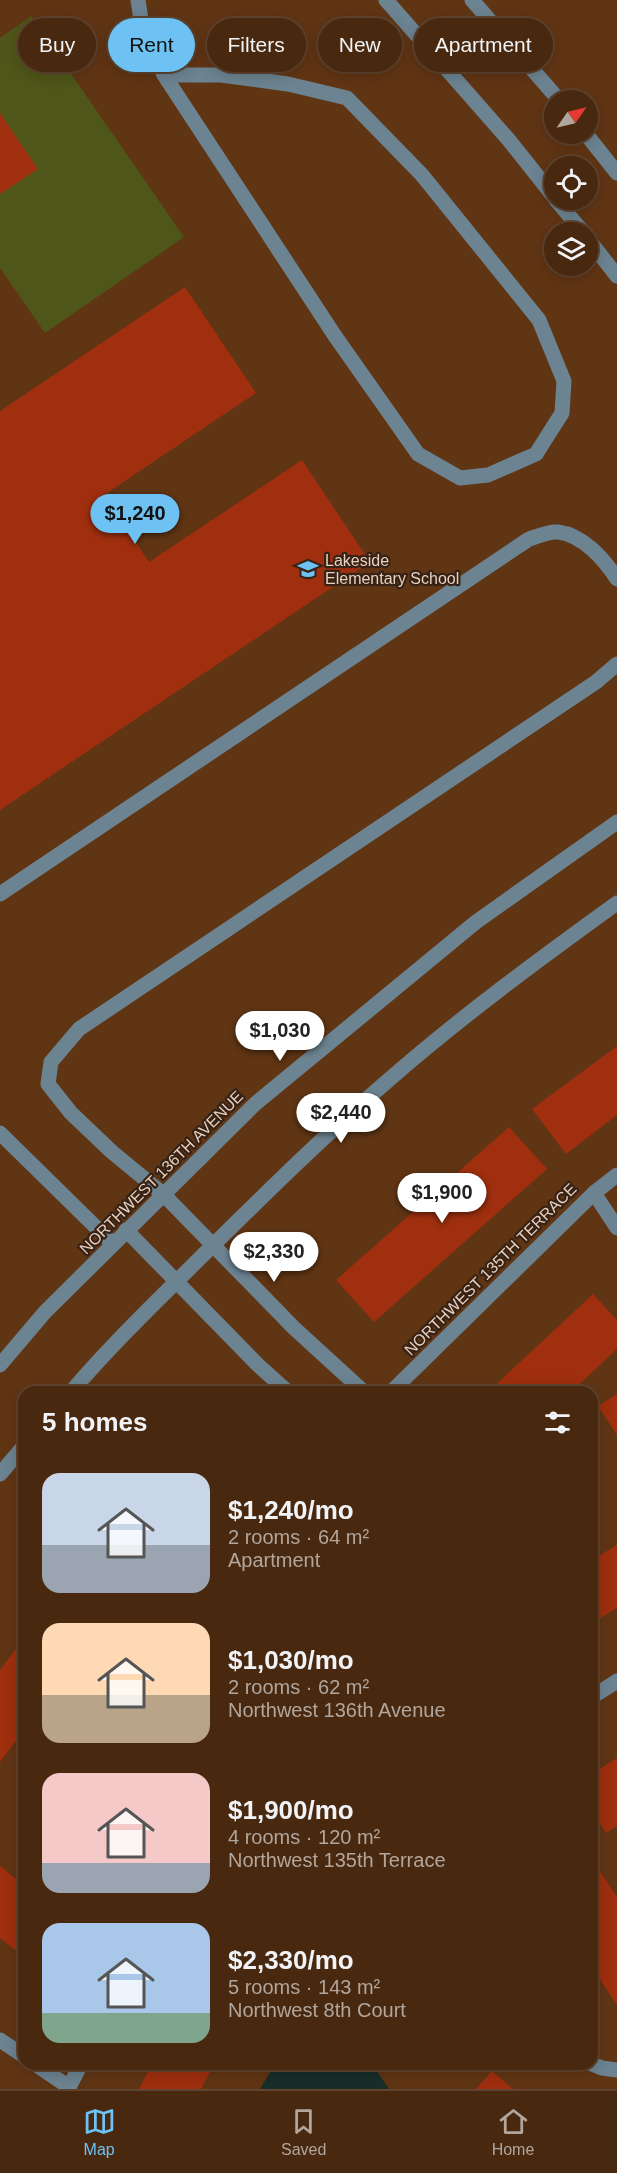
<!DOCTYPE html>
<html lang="en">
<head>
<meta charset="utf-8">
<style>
  :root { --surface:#48280f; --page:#4f3018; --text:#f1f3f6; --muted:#b1a69e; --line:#60442f; --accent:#6dc2f3 }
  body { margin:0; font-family:Helvetica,sans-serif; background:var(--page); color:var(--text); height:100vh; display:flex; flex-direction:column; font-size:22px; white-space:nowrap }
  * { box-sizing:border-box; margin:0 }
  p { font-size:20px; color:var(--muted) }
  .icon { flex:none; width:33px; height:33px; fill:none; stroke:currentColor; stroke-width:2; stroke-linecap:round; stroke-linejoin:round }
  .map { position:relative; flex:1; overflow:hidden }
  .panel { position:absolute; left:18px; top:1386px; width:580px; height:684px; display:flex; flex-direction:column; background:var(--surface); border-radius:18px; box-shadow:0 3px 15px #0003,0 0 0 2px var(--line) }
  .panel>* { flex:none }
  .guide { position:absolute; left:18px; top:18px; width:582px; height:54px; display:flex; gap:12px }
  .needle { width:39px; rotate:56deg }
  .fabs { position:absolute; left:544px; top:90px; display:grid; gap:12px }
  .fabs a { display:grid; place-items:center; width:54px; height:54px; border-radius:50%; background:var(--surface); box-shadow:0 3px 15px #0003,0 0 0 2px var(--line); font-size:30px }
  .price { position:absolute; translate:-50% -51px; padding:0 14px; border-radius:21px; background:#fff; color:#222; font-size:20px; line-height:39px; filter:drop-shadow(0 2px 3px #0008) }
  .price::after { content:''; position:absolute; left:50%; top:36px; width:18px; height:14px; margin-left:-9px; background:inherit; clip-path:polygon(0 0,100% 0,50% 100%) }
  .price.current { background:var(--accent); color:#111 }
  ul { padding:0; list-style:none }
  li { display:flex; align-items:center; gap:18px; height:150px; padding:0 24px }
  li span { display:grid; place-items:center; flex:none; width:168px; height:120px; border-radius:18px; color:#555 }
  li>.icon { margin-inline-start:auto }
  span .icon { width:72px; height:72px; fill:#fffc; stroke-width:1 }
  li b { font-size:26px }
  h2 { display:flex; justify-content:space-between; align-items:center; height:72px; padding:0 24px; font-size:26px }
  .tag { padding:0 21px; border-radius:27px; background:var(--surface); box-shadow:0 3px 15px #0003,0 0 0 2px var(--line); font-size:21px; line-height:54px }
  .tag.current { background:var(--accent); color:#111 }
  .tab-bar { display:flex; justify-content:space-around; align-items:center; height:84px; border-top:2px solid var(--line); background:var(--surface); font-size:16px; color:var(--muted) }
  .tab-bar a { display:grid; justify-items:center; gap:3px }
  .tab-bar .current { color:var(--accent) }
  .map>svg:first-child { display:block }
  .green { fill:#4f5619 }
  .water { fill:#182e29 }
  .building { fill:#9f2f0e }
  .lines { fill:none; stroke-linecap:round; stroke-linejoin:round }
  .minor { stroke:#6c8391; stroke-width:15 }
  .labels { text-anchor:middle; stroke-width:4.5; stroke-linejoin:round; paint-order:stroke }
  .poi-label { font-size:16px; fill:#ead0be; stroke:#372315; text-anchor:start }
  .street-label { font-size:16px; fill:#ead0be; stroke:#372315 }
</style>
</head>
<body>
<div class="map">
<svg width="617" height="2089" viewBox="0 0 617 2089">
  <rect width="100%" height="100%" fill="#603514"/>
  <polygon class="green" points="31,16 184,237 45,333 0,268 0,38"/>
  <polygon class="water" points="275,2064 372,2064 389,2089 260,2089"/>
  <g class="building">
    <polygon points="0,113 38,169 0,194"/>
    <polygon points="185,287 256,393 104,495 149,562 302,460 370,562 0,810 0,411"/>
    <polygon points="617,1046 617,1115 566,1154 532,1109"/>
    <polygon points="509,1127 547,1169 374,1322 336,1280"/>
    <polygon points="593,1294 617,1320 617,1349 571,1392 488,1392"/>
    <polygon points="617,1394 617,1435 598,1406"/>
    <polygon points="617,1545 617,1608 592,1623 592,1560"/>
    <polygon points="24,1638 24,1730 0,1762 0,1670"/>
    <polygon points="617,1758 617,1826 606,1833 592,1812 592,1774"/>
    <polygon points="592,1859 617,1897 617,2005 592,1967"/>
    <polygon points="0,1866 24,1885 24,1957 0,1938"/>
    <polygon points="152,2064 214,2064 201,2089 139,2089"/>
    <polygon points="444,2064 463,2064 450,2072"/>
    <polygon points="492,2071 513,2089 476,2089"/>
  </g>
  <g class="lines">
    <g class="minor">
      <polyline points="138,0 141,20 164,75 335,336 418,454 460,478 488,475 536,454 562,413 564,381 539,320 422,175 347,98 288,84 221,75 164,75"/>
      <polyline points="386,0 508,139 555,198"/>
      <polyline points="472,0 559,100"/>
      <polyline points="586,134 617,173"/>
      <polyline points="556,200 583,232"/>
      <polyline points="588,239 617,276"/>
      <path d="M0,894L529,539C538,536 549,531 558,532C583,535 604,559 617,579"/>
      <polyline points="0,1133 113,1244"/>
      <polyline points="594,1193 617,1228"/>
      <polyline points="126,1230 258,1365 288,1392"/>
      <polyline points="0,1365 45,1312 255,1104 476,922 617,822"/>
      <path d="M71,1392C110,1346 154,1304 197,1261C258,1201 319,1140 384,1084C458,1019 538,960 617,903"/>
      <polyline points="364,1392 294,1328 163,1194 112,1152 71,1113 48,1084 51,1062 79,1029 596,682 617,664"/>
      <polyline points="391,1392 594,1193 617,1175"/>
      <polyline points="0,1474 24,1446"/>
      <polyline points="592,1697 617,1681"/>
      <polyline points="0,2040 24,2056"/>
      <polyline points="35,2064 69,2087"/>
      <polyline points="592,2064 602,2068 617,2070"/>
      <polyline points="68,2089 81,2064"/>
    </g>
  </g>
  <defs>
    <g id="school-bare" transform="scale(1.62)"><path d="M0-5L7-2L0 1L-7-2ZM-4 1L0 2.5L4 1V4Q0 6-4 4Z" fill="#6dc2f3" stroke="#372315" stroke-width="2.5" paint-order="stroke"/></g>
  </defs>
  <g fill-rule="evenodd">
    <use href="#school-bare" x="308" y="569"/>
  </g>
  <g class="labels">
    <g class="poi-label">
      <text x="325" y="566">Lakeside<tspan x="325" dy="18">Elementary School</tspan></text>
    </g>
    <g class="street-label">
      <text transform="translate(161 1172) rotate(-45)" y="6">NORTHWEST 136TH AVENUE</text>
      <text transform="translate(490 1269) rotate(-45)" y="6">NORTHWEST 135TH TERRACE</text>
    </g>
  </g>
</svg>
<div class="fabs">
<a><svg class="needle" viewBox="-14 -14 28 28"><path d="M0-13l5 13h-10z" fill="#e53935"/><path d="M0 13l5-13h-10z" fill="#b1a69e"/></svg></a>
<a><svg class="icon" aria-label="locate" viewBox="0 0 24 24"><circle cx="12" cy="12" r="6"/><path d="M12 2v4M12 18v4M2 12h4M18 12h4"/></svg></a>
<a><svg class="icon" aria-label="layers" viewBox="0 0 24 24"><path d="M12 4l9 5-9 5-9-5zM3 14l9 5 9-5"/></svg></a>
</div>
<b class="price current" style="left:135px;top:545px">$1,240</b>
<b class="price" style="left:280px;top:1062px">$1,030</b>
<b class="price" style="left:341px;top:1144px">$2,440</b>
<b class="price" style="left:442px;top:1224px">$1,900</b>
<b class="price" style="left:274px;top:1283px">$2,330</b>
<div class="guide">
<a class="tag">Buy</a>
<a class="tag current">Rent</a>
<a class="tag">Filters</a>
<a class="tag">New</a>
<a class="tag">Apartment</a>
</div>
<section class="panel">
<h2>5 homes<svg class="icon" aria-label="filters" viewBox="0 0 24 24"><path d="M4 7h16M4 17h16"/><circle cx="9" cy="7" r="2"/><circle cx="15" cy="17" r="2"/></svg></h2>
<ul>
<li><span style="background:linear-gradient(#c9d6e8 60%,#9aa5b1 0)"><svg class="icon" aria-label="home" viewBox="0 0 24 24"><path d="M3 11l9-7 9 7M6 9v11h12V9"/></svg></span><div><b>$1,240/mo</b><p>2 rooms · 64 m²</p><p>Apartment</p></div></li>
<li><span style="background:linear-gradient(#ffd9b3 60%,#b9a48a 0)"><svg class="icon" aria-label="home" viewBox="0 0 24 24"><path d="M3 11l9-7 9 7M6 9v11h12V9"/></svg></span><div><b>$1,030/mo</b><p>2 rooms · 62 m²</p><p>Northwest 136th Avenue</p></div></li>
<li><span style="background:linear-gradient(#f6c9c9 75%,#9aa5b1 0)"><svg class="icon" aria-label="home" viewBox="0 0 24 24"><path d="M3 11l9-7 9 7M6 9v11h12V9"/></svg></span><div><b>$1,900/mo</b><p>4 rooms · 120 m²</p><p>Northwest 135th Terrace</p></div></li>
<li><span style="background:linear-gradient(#a9c7e8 75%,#7fa58c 0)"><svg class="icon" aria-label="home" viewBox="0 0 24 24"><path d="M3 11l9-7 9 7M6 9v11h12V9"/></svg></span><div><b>$2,330/mo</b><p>5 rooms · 143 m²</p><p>Northwest 8th Court</p></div></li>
</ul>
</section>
</div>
<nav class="tab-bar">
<a class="current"><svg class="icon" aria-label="map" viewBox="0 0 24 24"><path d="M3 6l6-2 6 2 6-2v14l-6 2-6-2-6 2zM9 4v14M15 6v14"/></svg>Map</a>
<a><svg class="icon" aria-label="saved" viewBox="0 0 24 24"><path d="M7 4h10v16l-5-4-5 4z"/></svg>Saved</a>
<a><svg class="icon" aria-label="home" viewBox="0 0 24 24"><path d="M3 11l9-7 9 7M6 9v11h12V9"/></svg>Home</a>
</nav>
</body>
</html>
